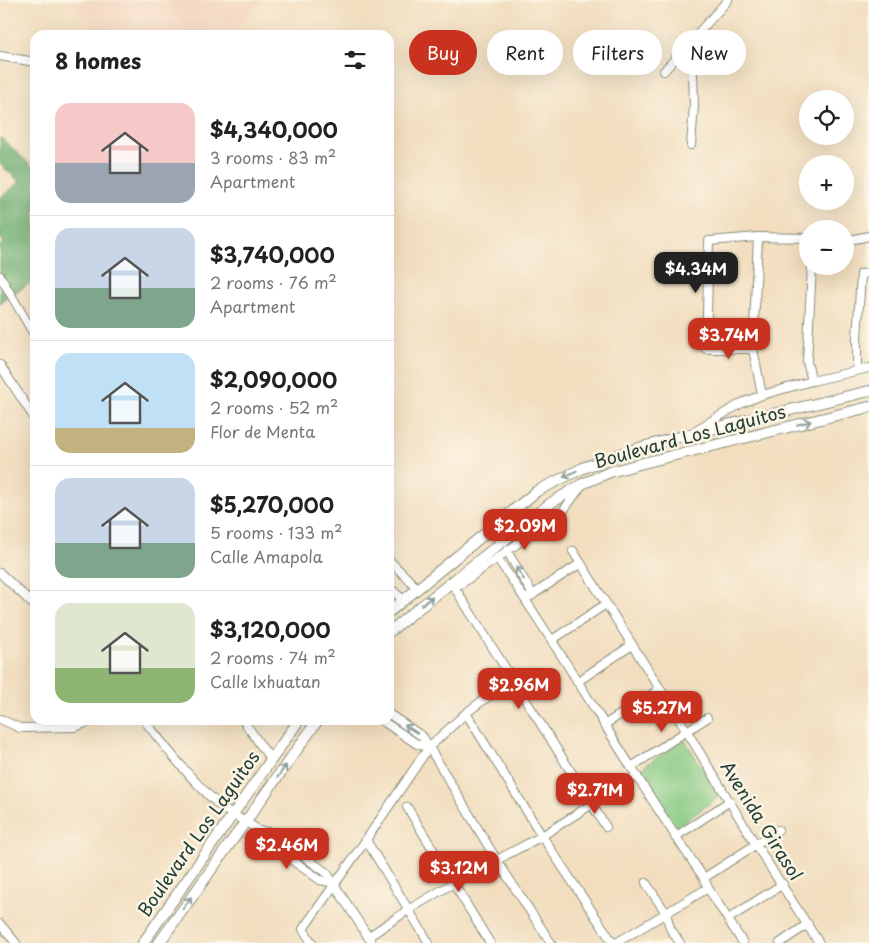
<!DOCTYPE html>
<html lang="en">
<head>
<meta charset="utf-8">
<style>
  :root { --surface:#fff; --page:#f6f6f6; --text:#222; --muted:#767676; --line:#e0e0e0; --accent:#c8321e }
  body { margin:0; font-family:"Playpen Sans",sans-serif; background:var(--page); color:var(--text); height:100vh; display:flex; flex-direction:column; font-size:19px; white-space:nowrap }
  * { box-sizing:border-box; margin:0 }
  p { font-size:16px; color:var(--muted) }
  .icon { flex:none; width:28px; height:28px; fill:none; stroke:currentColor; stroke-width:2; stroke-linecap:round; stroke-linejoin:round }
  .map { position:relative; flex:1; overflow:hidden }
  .panel { position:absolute; left:30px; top:30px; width:364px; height:695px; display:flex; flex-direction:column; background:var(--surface); border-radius:15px; box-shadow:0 5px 20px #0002 }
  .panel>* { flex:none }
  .banner { position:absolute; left:409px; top:30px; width:385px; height:45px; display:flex; gap:10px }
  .controls { position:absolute; left:799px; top:90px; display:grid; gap:10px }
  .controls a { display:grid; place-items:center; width:55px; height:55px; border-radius:50%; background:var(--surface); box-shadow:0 5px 20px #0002; font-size:25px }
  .price { position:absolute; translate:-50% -42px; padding:0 11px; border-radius:10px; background:var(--accent); color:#fff; font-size:16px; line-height:32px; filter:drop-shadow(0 1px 2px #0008) }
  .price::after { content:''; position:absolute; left:50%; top:30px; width:15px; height:11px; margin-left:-8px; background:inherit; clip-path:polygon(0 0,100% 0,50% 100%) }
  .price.active { background:#222; color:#fff }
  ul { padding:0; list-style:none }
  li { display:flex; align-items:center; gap:15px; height:125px; padding:0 25px }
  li+li { border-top:1px solid var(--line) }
  li span { display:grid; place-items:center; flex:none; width:140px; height:100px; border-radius:15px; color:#555 }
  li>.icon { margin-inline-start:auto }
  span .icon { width:60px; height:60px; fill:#fffc; stroke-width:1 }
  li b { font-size:21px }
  h2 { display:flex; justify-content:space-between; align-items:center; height:60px; padding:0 25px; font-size:21px }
  .pill { padding:0 18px; border-radius:22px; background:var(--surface); box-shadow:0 5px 20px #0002; font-size:18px; line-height:45px }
  .pill.active { background:var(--accent); color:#fff }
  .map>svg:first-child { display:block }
  .built { fill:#f3d4be }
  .green { fill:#87ca83; stroke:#53845c }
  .forest { fill:#6dae71; stroke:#467652 }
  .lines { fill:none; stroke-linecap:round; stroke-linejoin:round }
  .minor-casing { stroke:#888e7a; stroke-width:10 }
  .major-casing { stroke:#888e7a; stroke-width:12 }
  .minor { stroke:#fff; stroke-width:8 }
  .major { stroke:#fff; stroke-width:10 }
  .oneway { stroke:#8f9e9a }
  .labels { text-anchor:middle; stroke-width:5; stroke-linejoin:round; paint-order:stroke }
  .street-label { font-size:18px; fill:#1f3d34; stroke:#fcf5e5 }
</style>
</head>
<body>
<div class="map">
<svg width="869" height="943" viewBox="0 0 869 943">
  <rect width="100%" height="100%" fill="#fcf5e5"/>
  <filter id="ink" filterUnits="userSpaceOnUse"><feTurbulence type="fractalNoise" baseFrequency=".02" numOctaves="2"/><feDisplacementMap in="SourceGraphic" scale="10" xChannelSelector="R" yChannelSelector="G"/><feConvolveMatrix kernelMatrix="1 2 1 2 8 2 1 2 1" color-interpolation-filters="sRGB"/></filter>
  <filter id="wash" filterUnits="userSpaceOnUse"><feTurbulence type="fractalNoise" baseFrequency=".0096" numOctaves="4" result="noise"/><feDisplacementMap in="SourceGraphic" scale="20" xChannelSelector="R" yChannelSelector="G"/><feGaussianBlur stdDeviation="1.12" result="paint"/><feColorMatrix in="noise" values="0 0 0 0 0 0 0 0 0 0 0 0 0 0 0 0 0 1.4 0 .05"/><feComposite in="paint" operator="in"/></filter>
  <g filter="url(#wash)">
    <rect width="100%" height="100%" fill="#f2debf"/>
    <polygon class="built" points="65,0 262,0 232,35 101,35"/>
    <polygon class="green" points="684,739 720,796 674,829 639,770"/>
    <polygon class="forest" points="0,137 35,169 35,282 33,281 0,303 0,246 4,242 0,238 0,198 20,182 0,164"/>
  </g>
  <g filter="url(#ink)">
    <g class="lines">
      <g class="minor-casing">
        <g id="minor">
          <polyline points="0,56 35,62"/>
          <polyline points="664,71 728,0"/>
          <polyline points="691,145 694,106 692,41"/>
          <polyline points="758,237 753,349 762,395"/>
          <polyline points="845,241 869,236"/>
          <polyline points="812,266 807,362 812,381"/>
          <polyline points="0,276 35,336"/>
          <polyline points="753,349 706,349 709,241 758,237 808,238"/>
          <polyline points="0,365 35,419"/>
          <polyline points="857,370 857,338 861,274 869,273"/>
          <polyline points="696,430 742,403 762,395 812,381 869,368"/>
          <polyline points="507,551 533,595"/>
          <polyline points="573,551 686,730 756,845 819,943"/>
          <path d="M497,558C570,662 631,774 704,878L708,888L743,943"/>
          <polyline points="389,560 417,588"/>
          <polyline points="0,573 35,606"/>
          <polyline points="451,582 606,827"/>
          <polyline points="451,582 461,584 563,511 582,485"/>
          <polyline points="389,587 402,599"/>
          <polyline points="526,599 581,563"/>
          <polyline points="552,640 606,604"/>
          <polyline points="577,682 632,645"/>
          <polyline points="466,713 542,836 613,943"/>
          <polyline points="389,714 423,737 496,859 551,943"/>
          <polyline points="0,719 20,728 75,727 94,720"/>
          <path d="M144,720C167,749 191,780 219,805C233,819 256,821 264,840L320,880L335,883"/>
          <polyline points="243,720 271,760"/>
          <polyline points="381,720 417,744 429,747"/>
          <polyline points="604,725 660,689"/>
          <polyline points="631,767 707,718"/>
          <polyline points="407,807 490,943"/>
          <polyline points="260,831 270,832 327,873 372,943"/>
          <polyline points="675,837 730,801"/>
          <polyline points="366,840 429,943"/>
          <polyline points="704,878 778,830"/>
          <polyline points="646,883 666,913 670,928 680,943"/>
          <polyline points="728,919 783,884"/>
          <polyline points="0,924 16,943"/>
          <polyline points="368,937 408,910 452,884 542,836 636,776"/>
          <polyline points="312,943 303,929 366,840 429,747 466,713 513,678"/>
          <polyline points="616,943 708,888"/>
          <polyline points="780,943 808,924"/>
        </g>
      </g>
      <g class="major-casing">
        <g id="major">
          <polyline points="389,612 537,491 583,468 632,450 690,434 869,391"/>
          <polyline points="389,632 551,503 582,484 610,472 643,463 869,407"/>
          <polyline points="143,943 299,720"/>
          <polyline points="159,943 318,720"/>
        </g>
      </g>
      <use href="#minor" class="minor"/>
      <use href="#major" class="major"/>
    </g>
    <defs><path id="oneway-shaft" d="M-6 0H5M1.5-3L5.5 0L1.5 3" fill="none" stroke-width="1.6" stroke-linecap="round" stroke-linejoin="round" transform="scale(1.25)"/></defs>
    <g class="oneway">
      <use href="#oneway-shaft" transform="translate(804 423) rotate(-14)"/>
      <use href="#oneway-shaft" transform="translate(570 474) rotate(154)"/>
      <use href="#oneway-shaft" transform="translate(520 573) rotate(-121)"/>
      <use href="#oneway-shaft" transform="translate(427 601) rotate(-38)"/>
      <use href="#oneway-shaft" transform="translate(411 729) rotate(-147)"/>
      <use href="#oneway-shaft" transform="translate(282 771) rotate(-54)"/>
      <use href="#oneway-shaft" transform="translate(187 903) rotate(-55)"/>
    </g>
  </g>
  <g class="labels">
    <g class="street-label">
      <text transform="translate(690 437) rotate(-15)" y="6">Boulevard Los Laguitos</text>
      <text transform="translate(761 821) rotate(58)" y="6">Avenida Girasol</text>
      <text transform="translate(199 834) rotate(-55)" y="6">Boulevard Los Laguitos</text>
    </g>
  </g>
</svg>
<div class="controls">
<a><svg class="icon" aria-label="locate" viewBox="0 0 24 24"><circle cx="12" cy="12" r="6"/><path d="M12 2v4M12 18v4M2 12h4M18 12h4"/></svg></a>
<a>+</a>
<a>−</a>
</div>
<b class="price active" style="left:696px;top:294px">$4.34M</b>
<b class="price" style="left:729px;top:360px">$3.74M</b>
<b class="price" style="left:525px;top:551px">$2.09M</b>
<b class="price" style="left:519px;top:710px">$2.96M</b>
<b class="price" style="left:662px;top:733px">$5.27M</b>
<b class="price" style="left:595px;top:815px">$2.71M</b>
<b class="price" style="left:287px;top:870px">$2.46M</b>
<b class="price" style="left:459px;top:893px">$3.12M</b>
<div class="banner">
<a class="pill active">Buy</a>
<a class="pill">Rent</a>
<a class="pill">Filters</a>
<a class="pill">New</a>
</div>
<section class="panel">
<h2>8 homes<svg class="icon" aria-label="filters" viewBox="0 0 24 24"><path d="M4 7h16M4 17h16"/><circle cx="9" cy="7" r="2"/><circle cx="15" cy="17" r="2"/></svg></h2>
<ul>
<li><span style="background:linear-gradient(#f6c9c9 60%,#9aa5b1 0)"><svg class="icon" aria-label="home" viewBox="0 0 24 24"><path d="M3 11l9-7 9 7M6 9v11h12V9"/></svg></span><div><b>$4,340,000</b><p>3 rooms · 83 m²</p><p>Apartment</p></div></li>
<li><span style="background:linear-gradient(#c9d6e8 60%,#7fa58c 0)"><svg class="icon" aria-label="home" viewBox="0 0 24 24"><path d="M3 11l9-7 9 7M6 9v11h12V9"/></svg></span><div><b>$3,740,000</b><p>2 rooms · 76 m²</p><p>Apartment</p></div></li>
<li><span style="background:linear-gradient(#bfe0f5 75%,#c2b280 0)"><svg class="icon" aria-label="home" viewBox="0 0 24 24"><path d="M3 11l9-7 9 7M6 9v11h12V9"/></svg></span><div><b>$2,090,000</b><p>2 rooms · 52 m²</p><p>Flor de Menta</p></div></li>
<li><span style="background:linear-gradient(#c9d6e8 65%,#7fa58c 0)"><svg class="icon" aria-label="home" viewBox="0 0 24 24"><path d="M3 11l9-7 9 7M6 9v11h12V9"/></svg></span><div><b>$5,270,000</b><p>5 rooms · 133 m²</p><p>Calle Amapola</p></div></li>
<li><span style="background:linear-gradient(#dfe7d0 65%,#8fb573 0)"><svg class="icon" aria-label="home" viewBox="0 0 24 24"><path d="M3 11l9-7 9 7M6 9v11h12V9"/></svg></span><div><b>$3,120,000</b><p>2 rooms · 74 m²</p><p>Calle Ixhuatan</p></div></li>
</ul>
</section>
</div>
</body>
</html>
